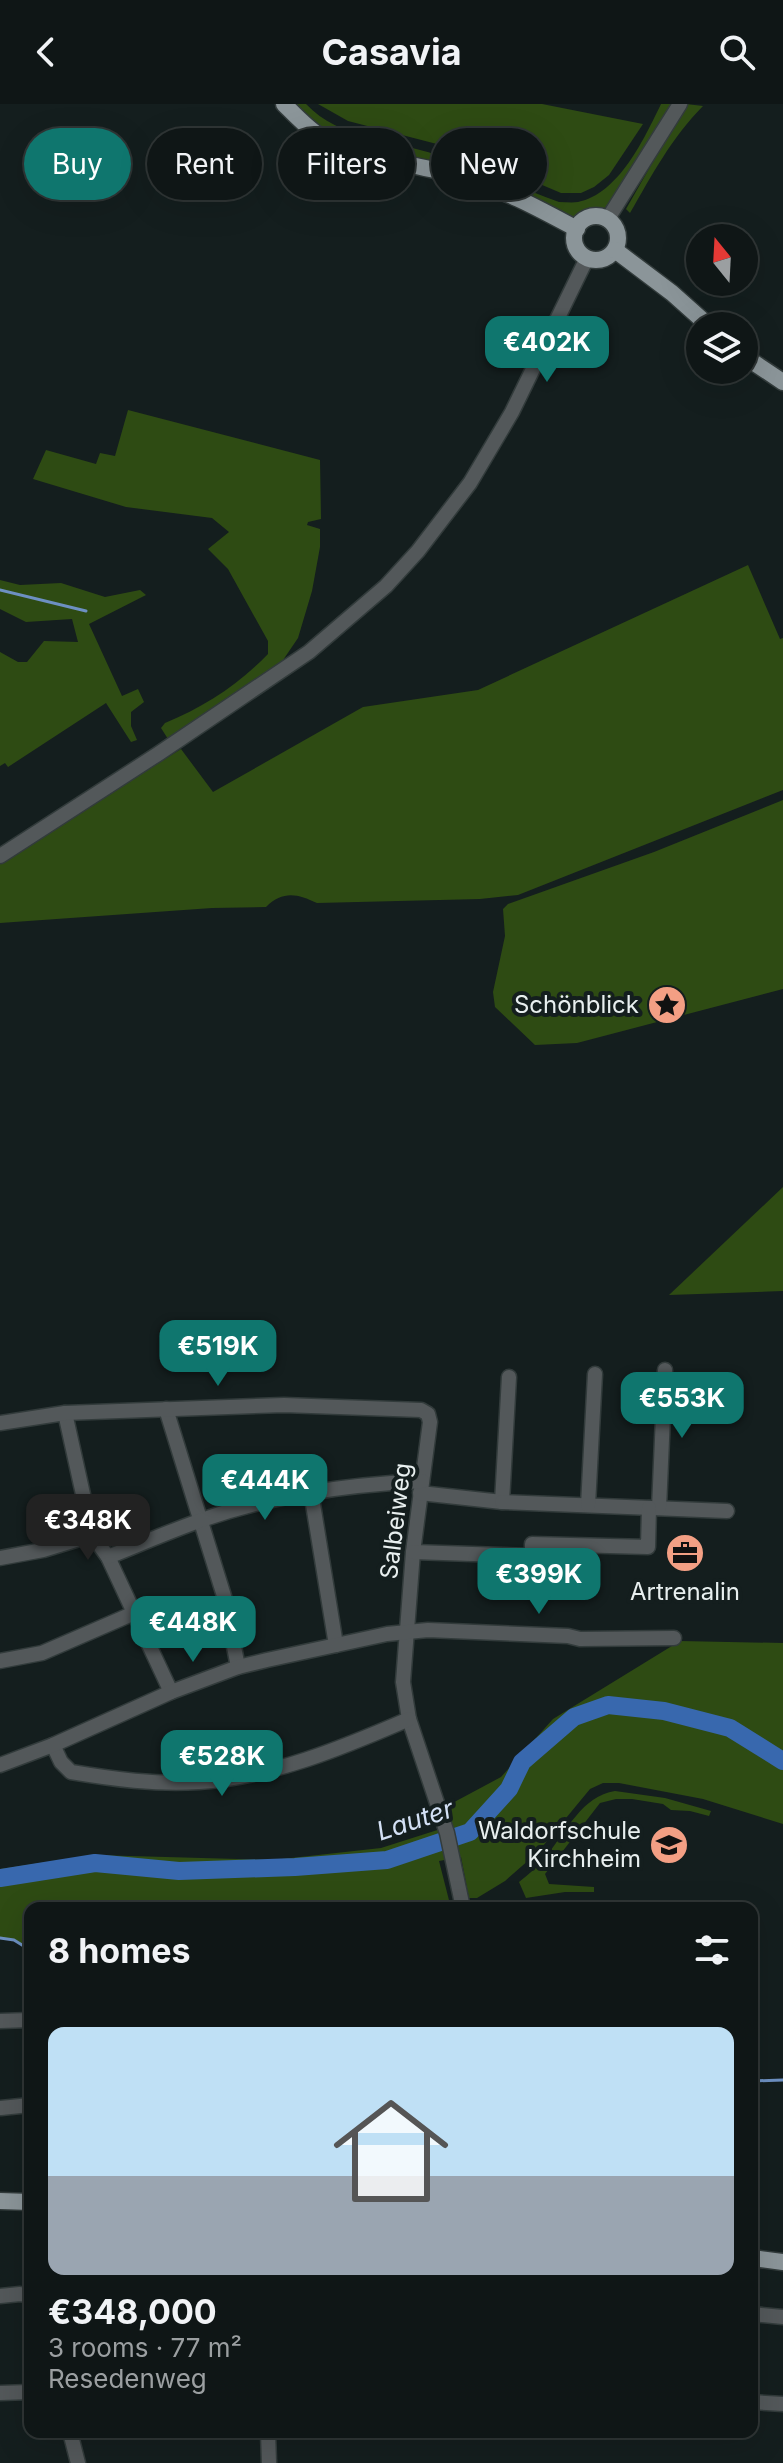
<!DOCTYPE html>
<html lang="en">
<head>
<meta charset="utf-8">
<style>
  :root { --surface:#0f1616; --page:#1d2323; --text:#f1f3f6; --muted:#9b9fa1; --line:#2f3535; --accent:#0f766e }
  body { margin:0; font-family:Inter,sans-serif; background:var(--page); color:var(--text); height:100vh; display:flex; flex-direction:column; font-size:30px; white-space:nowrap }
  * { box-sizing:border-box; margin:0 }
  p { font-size:26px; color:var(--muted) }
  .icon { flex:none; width:44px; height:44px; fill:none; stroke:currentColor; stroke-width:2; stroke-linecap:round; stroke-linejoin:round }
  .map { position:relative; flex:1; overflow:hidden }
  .sheet { position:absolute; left:24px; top:1798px; width:734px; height:536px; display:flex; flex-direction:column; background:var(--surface); border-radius:16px; box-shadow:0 8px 32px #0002,0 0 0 2px var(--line) }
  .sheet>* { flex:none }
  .banner { position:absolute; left:24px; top:24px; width:736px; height:72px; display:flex; gap:16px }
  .needle { width:52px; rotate:342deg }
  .fabs { position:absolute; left:686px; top:120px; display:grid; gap:16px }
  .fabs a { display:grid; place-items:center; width:72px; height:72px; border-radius:50%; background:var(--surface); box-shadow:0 8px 32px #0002,0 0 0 2px var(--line); font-size:40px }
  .price { position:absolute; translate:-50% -68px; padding:0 18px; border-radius:16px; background:var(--accent); color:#fff; font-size:26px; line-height:52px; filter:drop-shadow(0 2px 4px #0008) }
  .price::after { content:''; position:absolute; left:50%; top:48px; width:24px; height:18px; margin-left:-12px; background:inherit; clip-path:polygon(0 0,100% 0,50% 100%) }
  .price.selected { background:#222; color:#fff }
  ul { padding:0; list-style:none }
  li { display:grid; align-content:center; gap:16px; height:424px; padding:0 24px }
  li+li { border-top:2px solid var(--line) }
  li span { display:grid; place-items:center; height:248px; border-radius:16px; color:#555 }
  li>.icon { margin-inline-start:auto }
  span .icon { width:144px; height:144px; fill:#fffc; stroke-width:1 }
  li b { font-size:34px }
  h2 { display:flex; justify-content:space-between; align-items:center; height:96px; padding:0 24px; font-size:34px }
  .tag { padding:0 28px; border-radius:36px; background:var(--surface); box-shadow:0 8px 32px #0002,0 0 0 2px var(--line); font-size:28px; line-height:72px }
  .tag.selected { background:var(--accent); color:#fff }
  header { display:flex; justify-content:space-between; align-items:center; height:104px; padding:0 24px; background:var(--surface); font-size:36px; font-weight:700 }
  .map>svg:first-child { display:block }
  .green { fill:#2e4b13 }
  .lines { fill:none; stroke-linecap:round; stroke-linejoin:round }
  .stream { stroke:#6d90c2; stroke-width:3 }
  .river { stroke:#3868ae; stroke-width:18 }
  .minor-casing { stroke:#323b3b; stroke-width:17 }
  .major-casing { stroke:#323b3b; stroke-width:19 }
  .minor { stroke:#53585a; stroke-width:14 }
  .major { stroke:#8b9599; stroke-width:16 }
  .labels { text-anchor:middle; stroke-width:8; stroke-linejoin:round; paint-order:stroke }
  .poi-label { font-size:24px; fill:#e8efef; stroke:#141e1e; text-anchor:end }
  .street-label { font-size:24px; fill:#e8efef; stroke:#141e1e }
  .water-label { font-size:26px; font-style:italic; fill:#d4e1f5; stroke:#141e1e }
</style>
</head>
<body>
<header><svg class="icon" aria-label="back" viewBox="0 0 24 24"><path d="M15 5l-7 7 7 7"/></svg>Casavia<svg class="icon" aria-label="search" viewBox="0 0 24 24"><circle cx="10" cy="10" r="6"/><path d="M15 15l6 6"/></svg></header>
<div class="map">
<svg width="783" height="2359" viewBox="0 0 783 2359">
  <rect width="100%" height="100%" fill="#141e1e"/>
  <g class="green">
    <path d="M294,0H306C340,36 393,36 437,51C479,65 518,83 559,98C565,98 572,99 578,98C619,90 645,33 661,0H673C655,29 629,85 603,106C595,113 583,113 573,113C535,98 497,78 457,67C398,49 340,47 294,0Z"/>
    <polygon points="318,0 542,0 643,20 609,71 594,83 581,89 561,89 460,46 348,17"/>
    <path d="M686,0L703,2C672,33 652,71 630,109L626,105Z"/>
    <path d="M128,306L320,356L321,415L308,418L307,421L320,425V443L312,487L298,534L279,562L168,635L161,624L165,619C204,603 238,581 268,550V537L228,465L208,445L229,428L212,414L126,403L33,375L46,346L96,360L100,349L115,352Z"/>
    <path d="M748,461L780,535L783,534V686L518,791L480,795L317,799C298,790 283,786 266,803L212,804L0,819V758L181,645L213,688L363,603L478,586Z"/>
    <polygon points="0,476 20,481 61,479 105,493 140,486 146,491 89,520 122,592 138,585 144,598 131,608 131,622 137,636 131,638 106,599 8,663 5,659 0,662 0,548 18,558 27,558 44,537 78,538 72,515 26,518 0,505"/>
    <polygon points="783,696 783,885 577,939 535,941 495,903 493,888 505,832 503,805 508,800 654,748"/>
    <polygon points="783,1083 783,1187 669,1191"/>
    <polygon points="680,1537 783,1539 783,1720 703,1695 619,1679 603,1679 590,1685 538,1748 505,1777 477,1794 469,1794 461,1753 439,1757 451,1804 30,1804 30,1846 14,1836 0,1834 0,1765 94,1751 273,1756 381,1744 450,1722 445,1703 501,1673 553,1615"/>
    <path d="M615,1687L665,1694L711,1707L709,1712L690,1707L671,1706L663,1700L632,1695H616L600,1699L545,1770L549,1780L594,1783V1788H565L526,1794L519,1778C529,1770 539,1762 547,1751C567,1727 582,1692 615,1687Z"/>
  </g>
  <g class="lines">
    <g class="stream">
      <polyline points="0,486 86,507"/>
      <polyline points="0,1834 14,1836 30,1846"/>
      <polyline points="752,1977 783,1976"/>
    </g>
    <polyline class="river" points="0,1774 95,1759 179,1767 295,1763 387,1756 470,1728 509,1685 522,1658 574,1613 608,1601 664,1607 730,1624 783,1657"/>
    <g class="minor-casing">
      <g id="minor">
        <polyline points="607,116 680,0"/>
        <polyline points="0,752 158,650 309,548 386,482 418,447 470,379 512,308 587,154"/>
        <polyline points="166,1305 224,1492 238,1563"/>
        <polyline points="65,1309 92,1431 108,1453 171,1588"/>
        <polyline points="0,1319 65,1309 284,1301 421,1306 428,1310 430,1318 413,1448 403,1578 409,1615 447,1729 463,1804"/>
        <polyline points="311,1388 336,1541"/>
        <polyline points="420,1389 502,1398 509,1273"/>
        <polyline points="502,1398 727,1407"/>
        <polyline points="588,1401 595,1270"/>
        <polyline points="659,1404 665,1266"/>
        <polyline points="413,1448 532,1452 532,1440 648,1443 649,1404"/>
        <path d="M108,1453C138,1441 168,1428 199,1417C271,1391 346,1381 422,1377"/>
        <polyline points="0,1454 43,1446 92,1431"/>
        <polyline points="0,1557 42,1549 132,1510"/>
        <path d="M53,1641L61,1658L71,1668C113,1675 156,1681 199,1678C272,1673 342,1644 409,1615"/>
        <polyline points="0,1661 53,1641 171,1588 238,1563 267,1556 387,1530 428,1526 568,1532 580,1535 674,1534"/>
        <polyline points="0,1917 30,1916"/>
        <polyline points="1,2004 30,2001"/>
        <polyline points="0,2192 20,2190 30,2192"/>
        <polyline points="752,2210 783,2213"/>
        <polyline points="0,2289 30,2288"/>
        <polyline points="752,2298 783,2300"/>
        <polyline points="70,2328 78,2359"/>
        <polyline points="268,2328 269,2359"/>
      </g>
    </g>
    <g class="major-casing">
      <g id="major">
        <path d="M284,0C296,12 307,24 321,33C361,56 414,59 458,72C501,84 538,104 577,125"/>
        <circle cx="596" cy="134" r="22"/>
        <polyline points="615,146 672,189 709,222"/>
        <polyline points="744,252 783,278"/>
        <polyline points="0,2097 30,2098"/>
        <polyline points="752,2154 783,2158"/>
      </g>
    </g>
    <use href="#minor" class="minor"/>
    <use href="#major" class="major"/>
  </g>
  <defs>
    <g id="sight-disc" transform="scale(2)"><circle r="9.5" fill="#f39f84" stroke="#141e1e"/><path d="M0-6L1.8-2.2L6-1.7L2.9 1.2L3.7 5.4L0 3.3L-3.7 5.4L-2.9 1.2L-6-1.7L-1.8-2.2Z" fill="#111"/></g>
    <g id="office-disc" transform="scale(2)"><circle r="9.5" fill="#f39f84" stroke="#141e1e"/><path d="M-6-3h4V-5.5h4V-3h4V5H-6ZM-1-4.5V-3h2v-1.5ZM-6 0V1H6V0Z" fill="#111"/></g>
    <g id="school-disc" transform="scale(2)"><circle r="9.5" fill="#f39f84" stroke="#141e1e"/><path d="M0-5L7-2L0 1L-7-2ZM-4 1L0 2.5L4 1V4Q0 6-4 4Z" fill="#111"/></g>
  </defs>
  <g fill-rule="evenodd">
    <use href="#sight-disc" x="667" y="901"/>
    <use href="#office-disc" x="685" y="1449"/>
    <use href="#school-disc" x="669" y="1741"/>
  </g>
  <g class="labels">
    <g class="poi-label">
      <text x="639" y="909">Schönblick</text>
      <text x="685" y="1496" text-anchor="middle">Artrenalin</text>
      <text x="641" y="1735">Waldorfschule<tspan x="641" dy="28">Kirchheim</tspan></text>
    </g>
    <g class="street-label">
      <text transform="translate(396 1417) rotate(-83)" y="8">Salbeiweg</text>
    </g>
    <g class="water-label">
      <text transform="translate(415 1716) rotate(-18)" y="9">Lauter</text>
    </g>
  </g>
</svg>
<div class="fabs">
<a><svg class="needle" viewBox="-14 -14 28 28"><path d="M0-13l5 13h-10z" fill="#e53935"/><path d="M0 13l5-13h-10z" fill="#9b9fa1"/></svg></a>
<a><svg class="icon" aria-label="layers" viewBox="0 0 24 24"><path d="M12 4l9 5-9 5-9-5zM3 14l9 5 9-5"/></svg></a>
</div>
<b class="price" style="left:547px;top:280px">€402K</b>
<b class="price" style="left:218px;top:1284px">€519K</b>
<b class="price" style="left:682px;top:1336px">€553K</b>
<b class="price" style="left:265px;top:1418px">€444K</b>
<b class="price selected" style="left:88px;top:1458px">€348K</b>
<b class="price" style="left:539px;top:1512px">€399K</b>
<b class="price" style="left:193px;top:1560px">€448K</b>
<b class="price" style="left:222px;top:1694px">€528K</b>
<div class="banner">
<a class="tag selected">Buy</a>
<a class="tag">Rent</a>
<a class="tag">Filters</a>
<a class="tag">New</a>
</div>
<section class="sheet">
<h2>8 homes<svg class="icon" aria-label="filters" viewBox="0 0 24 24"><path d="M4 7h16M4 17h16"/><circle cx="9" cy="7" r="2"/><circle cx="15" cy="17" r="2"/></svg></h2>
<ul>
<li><span style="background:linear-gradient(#bfe0f5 60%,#9aa5b1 0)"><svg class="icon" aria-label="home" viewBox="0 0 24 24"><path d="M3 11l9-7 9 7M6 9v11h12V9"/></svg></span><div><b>€348,000</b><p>3 rooms · 77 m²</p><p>Resedenweg</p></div></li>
</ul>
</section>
</div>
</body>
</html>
